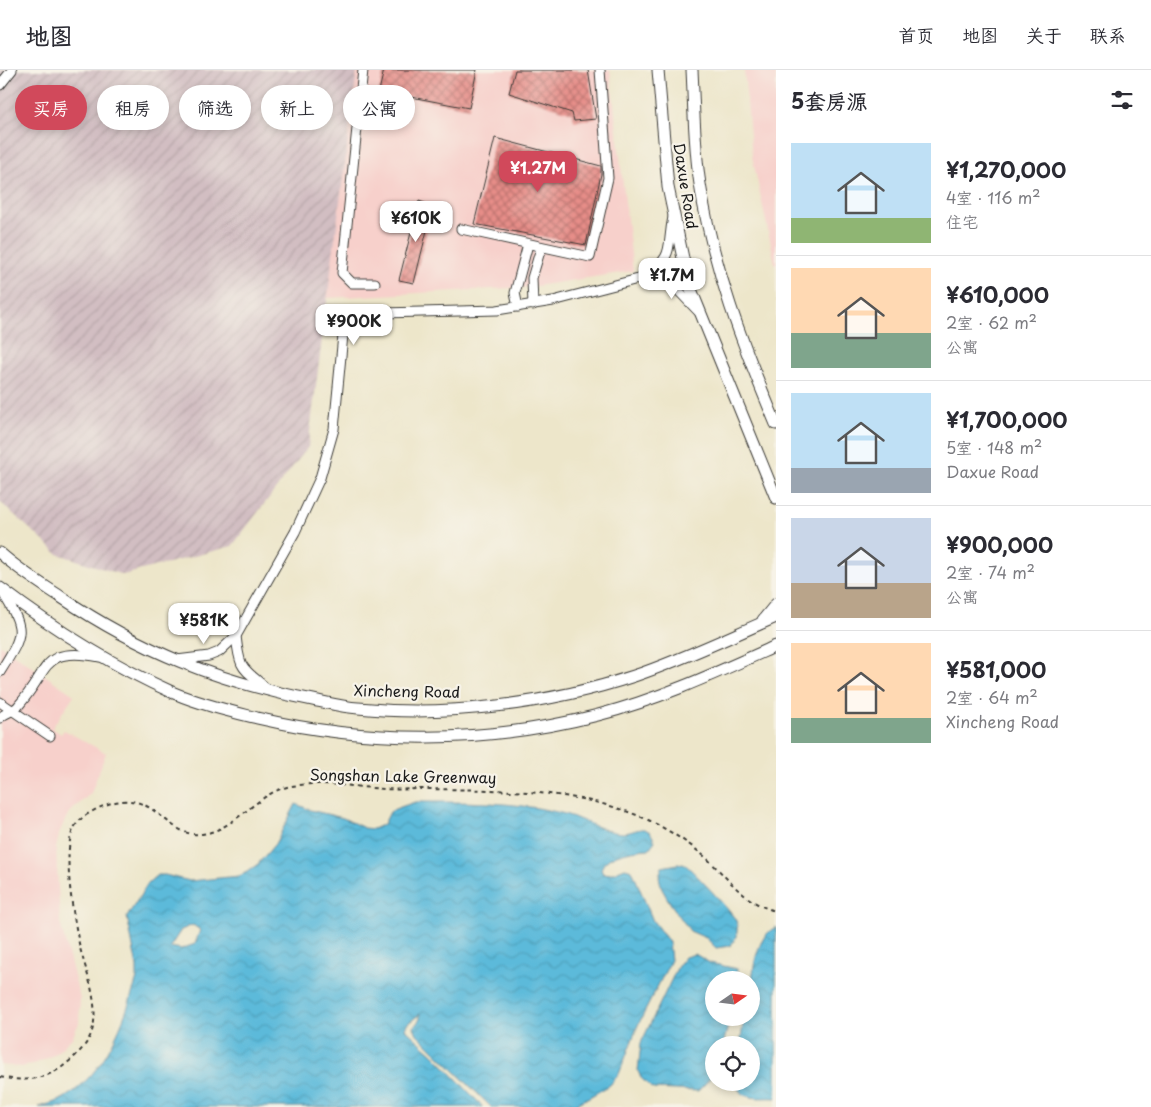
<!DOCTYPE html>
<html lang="zh">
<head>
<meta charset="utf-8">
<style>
  :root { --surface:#fff; --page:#f2f2f3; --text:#2b2b33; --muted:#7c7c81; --line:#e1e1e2; --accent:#d1495b }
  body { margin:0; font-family:"Playpen Sans","LXGW WenKai TC",sans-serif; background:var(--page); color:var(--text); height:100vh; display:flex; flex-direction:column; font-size:19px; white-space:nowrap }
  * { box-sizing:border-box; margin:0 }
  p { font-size:16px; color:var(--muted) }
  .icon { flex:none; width:28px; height:28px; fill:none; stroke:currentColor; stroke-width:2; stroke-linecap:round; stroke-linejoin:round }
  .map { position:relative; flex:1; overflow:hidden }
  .sheet { display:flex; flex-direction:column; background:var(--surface); width:375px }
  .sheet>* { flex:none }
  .guide { position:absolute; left:15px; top:15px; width:475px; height:45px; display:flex; gap:10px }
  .needle { width:32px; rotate:76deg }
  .buttons { position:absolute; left:705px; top:901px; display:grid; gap:10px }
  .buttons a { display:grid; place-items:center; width:55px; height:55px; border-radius:50%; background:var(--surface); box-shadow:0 2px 8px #0003; font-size:25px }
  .price { position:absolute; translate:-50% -42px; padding:0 11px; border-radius:10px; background:#fff; color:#222; font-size:16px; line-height:32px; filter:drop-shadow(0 1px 2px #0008) }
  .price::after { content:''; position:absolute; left:50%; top:30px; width:15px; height:11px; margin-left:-8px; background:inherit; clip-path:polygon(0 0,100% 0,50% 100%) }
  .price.current { background:var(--accent); color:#fff }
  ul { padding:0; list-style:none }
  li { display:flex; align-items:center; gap:15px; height:125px; padding:0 15px }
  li+li { border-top:1px solid var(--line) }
  li span { display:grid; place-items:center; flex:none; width:140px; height:100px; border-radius:0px; color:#555 }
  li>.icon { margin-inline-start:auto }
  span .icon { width:60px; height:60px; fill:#fffc; stroke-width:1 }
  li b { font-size:21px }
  h2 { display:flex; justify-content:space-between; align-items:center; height:60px; padding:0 15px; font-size:21px }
  .chip { padding:0 18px; border-radius:22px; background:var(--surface); box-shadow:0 2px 8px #0003; font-size:18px; line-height:45px }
  .chip.current { background:var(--accent); color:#fff }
  header { display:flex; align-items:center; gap:30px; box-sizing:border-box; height:70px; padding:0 25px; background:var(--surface); border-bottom:1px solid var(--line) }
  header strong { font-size:24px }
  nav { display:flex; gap:28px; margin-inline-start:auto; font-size:18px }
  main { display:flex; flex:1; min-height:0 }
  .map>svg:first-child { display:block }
  .built { fill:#f7d0cb }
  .industrial { fill:url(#industrial-furrows) }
  .water { fill:url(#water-waves); stroke:#3c6b7b; fill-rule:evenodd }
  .building { fill:url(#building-cross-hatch) }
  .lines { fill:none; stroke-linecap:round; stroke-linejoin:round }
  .minor-casing { stroke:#3b3a36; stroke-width:11 }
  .major-casing { stroke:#3b3a36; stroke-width:13 }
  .path { stroke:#3b3a36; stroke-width:2; stroke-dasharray:4 4; stroke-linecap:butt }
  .minor { stroke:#fff; stroke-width:9 }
  .major { stroke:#fff; stroke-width:11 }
  .labels { text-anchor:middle; stroke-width:4.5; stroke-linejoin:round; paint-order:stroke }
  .street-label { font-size:15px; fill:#1c1c1c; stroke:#f7f3e8 }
</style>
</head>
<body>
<header>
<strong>地图</strong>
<nav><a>首页</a><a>地图</a><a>关于</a><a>联系</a></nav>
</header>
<main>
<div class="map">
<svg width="776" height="1037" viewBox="0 0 776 1037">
  <defs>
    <pattern id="industrial-furrows" width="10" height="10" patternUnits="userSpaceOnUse" patternTransform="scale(1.25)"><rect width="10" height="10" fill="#d2bec2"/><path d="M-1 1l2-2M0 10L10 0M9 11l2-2" fill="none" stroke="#b4a3a6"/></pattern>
    <pattern id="water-waves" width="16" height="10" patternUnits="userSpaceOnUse" patternTransform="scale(1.25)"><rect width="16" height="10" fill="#5cbada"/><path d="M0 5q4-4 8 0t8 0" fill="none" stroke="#4f9fba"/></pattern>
    <pattern id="building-cross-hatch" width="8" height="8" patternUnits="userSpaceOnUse" patternTransform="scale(1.25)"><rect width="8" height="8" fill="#e68d88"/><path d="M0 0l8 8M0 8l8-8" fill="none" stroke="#ba726e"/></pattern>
  </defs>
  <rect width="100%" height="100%" fill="#f7f3e8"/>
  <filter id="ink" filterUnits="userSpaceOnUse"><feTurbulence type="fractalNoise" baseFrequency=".02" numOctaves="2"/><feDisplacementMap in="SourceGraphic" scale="10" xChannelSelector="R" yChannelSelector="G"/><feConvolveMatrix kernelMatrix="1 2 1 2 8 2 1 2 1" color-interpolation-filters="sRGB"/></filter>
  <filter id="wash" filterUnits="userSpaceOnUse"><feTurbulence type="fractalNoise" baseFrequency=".0096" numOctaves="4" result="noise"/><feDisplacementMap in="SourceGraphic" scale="20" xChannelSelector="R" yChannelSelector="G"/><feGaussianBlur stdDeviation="1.12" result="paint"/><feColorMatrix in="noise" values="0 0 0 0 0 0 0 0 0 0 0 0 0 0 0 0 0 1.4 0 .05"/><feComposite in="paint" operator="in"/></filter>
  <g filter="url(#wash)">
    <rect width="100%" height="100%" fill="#ede6ca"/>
    <g class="built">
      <polygon points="357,0 610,0 633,201 529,217 326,228"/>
      <polygon points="744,0 776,0 776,198 752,86"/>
      <polygon points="0,575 74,625 52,658 61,664 64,660 106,683 91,723 68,744 60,761 56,778 60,852 80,929 79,953 72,968 54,985 37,993 22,997 0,995"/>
    </g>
    <polygon class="industrial" points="0,0 357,0 308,377 232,476 123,505 58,484 0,432"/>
    <g class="water">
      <path d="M415,732C462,732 511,731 557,742C578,746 603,763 623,763C631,763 638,758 645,759L650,762L655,771L649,779C635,780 606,783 601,799L603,804L613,803L625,798L632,800L653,851L669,872L671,890L638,955L619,1004L610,1015L572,1037H491L417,964L414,957L420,949V944L407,954L405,959L434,985L483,1037H39C47,1034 56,1033 64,1028C106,1003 124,952 137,908V897L127,847L148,813L157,805H165L190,811L239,806L247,802L258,794L275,774L296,734L310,740L343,748L364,758L373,759L384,754L390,742L395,739ZM193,855L200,860L195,874L181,879L170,877L181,860Z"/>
      <path d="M683,793C688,795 735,845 736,851C739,860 736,870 730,876L716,878L706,868L690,861L670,833L662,819L659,807L662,797Z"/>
      <path d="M776,857V1028C761,1027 740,1032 736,1013L751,1012V975H740L744,948H751C751,923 750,869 776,857Z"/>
      <path d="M695,884L710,893L737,899L736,910H714V948H730L723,975H714C714,1000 717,1003 698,1021L653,1019L641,1008L638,1001L641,973L678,896L685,887Z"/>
    </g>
    <g id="blocks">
      <g class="building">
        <polygon points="384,0 477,0 469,38 379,21"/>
        <polygon points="515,0 588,0 596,49 574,51 572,43 509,23"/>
        <polygon points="495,68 601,96 601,104 586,175 474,154"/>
        <polygon points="419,131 433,136 414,213 399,210"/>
      </g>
    </g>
  </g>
  <g filter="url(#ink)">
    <use href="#blocks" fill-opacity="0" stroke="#3b3a36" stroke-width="1"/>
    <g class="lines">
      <g class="minor-casing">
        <g id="minor">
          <polyline points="363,0 342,203 352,213 375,213"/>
          <polyline points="0,15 12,0"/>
          <polyline points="461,159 590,187 608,108 600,0"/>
          <path d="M646,207C676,183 666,180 673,147"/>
          <polyline points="533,235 532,208 541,178"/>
          <polyline points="518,237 515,223 528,174"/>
          <path d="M236,566C240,602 242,596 268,620"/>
          <polyline points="177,590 209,586 219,582 236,566 295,462 320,408 334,359 345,244 497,240 553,231 646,207 670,212 698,241"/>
          <path d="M0,602C25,562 26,561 1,520"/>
          <polyline points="0,632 50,666"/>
          <path d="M0,648C5,642 14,642 19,635C51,599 40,576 100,587"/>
        </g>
      </g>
      <g class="major-casing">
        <g id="major">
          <polyline points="658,0 668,117 688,212 776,428"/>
          <path d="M692,0C694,38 694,77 700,114C713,198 743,276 776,354"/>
          <path d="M0,483C19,500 40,513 61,527C141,581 218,612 313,630C328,633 343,637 358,638C446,647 550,634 634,606C682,590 729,567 776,547"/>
          <path d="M0,518C54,559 111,595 174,623C200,634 229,641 257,648C369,674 486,674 598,645C660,629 718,602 776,576"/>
          <polyline points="763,550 776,534"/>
        </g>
      </g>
      <path class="path" d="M0,1007C22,1012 44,1010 62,997C74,988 86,977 91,964C101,937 87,905 80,878C74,851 62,785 73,760C77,751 85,745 93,741C154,707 162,769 202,764C235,760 255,725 287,717C319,710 353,717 385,719C398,720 410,719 423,719C496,720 570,718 639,746C661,755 685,770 704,786C728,807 743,833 776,841"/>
      <use href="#minor" class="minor"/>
      <use href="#major" class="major"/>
    </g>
  </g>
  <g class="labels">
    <g class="street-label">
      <text transform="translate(685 116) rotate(81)" y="5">Daxue Road</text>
      <text transform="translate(407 622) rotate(1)" y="5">Xincheng Road</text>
      <text transform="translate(403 707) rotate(1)" y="5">Songshan Lake Greenway</text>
    </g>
  </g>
</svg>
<div class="buttons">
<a><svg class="needle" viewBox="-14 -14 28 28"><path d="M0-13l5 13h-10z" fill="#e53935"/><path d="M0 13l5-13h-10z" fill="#7c7c81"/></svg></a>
<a><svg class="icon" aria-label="locate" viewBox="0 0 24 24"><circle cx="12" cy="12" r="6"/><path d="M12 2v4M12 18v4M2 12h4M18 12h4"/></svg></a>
</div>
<b class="price current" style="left:538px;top:123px">¥1.27M</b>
<b class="price" style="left:416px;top:173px">¥610K</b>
<b class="price" style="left:672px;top:230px">¥1.7M</b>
<b class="price" style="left:354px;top:276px">¥900K</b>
<b class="price" style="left:204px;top:575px">¥581K</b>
<div class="guide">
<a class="chip current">买房</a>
<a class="chip">租房</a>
<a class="chip">筛选</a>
<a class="chip">新上</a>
<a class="chip">公寓</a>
</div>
</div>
<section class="sheet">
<h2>5套房源<svg class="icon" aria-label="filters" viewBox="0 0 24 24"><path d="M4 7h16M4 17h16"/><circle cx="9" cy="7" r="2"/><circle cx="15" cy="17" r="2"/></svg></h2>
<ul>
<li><span style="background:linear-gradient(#bfe0f5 75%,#8fb573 0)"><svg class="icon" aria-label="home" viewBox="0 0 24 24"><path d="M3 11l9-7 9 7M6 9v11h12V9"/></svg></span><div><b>¥1,270,000</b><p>4室 · 116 m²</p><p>住宅</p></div></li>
<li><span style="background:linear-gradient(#ffd9b3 65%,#7fa58c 0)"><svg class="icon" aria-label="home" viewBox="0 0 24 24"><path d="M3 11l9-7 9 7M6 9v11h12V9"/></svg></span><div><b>¥610,000</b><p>2室 · 62 m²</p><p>公寓</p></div></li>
<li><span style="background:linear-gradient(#bfe0f5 75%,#9aa5b1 0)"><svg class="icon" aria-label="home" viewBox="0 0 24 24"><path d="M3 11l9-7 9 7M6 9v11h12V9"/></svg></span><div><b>¥1,700,000</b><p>5室 · 148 m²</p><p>Daxue Road</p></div></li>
<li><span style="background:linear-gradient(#c9d6e8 65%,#b9a48a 0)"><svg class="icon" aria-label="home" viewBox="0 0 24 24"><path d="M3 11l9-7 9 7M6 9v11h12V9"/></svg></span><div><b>¥900,000</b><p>2室 · 74 m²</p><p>公寓</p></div></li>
<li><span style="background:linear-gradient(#ffd9b3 75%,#7fa58c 0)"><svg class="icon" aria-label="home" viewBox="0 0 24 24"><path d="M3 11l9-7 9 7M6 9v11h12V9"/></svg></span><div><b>¥581,000</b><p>2室 · 64 m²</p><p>Xincheng Road</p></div></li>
</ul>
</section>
</main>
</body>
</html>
